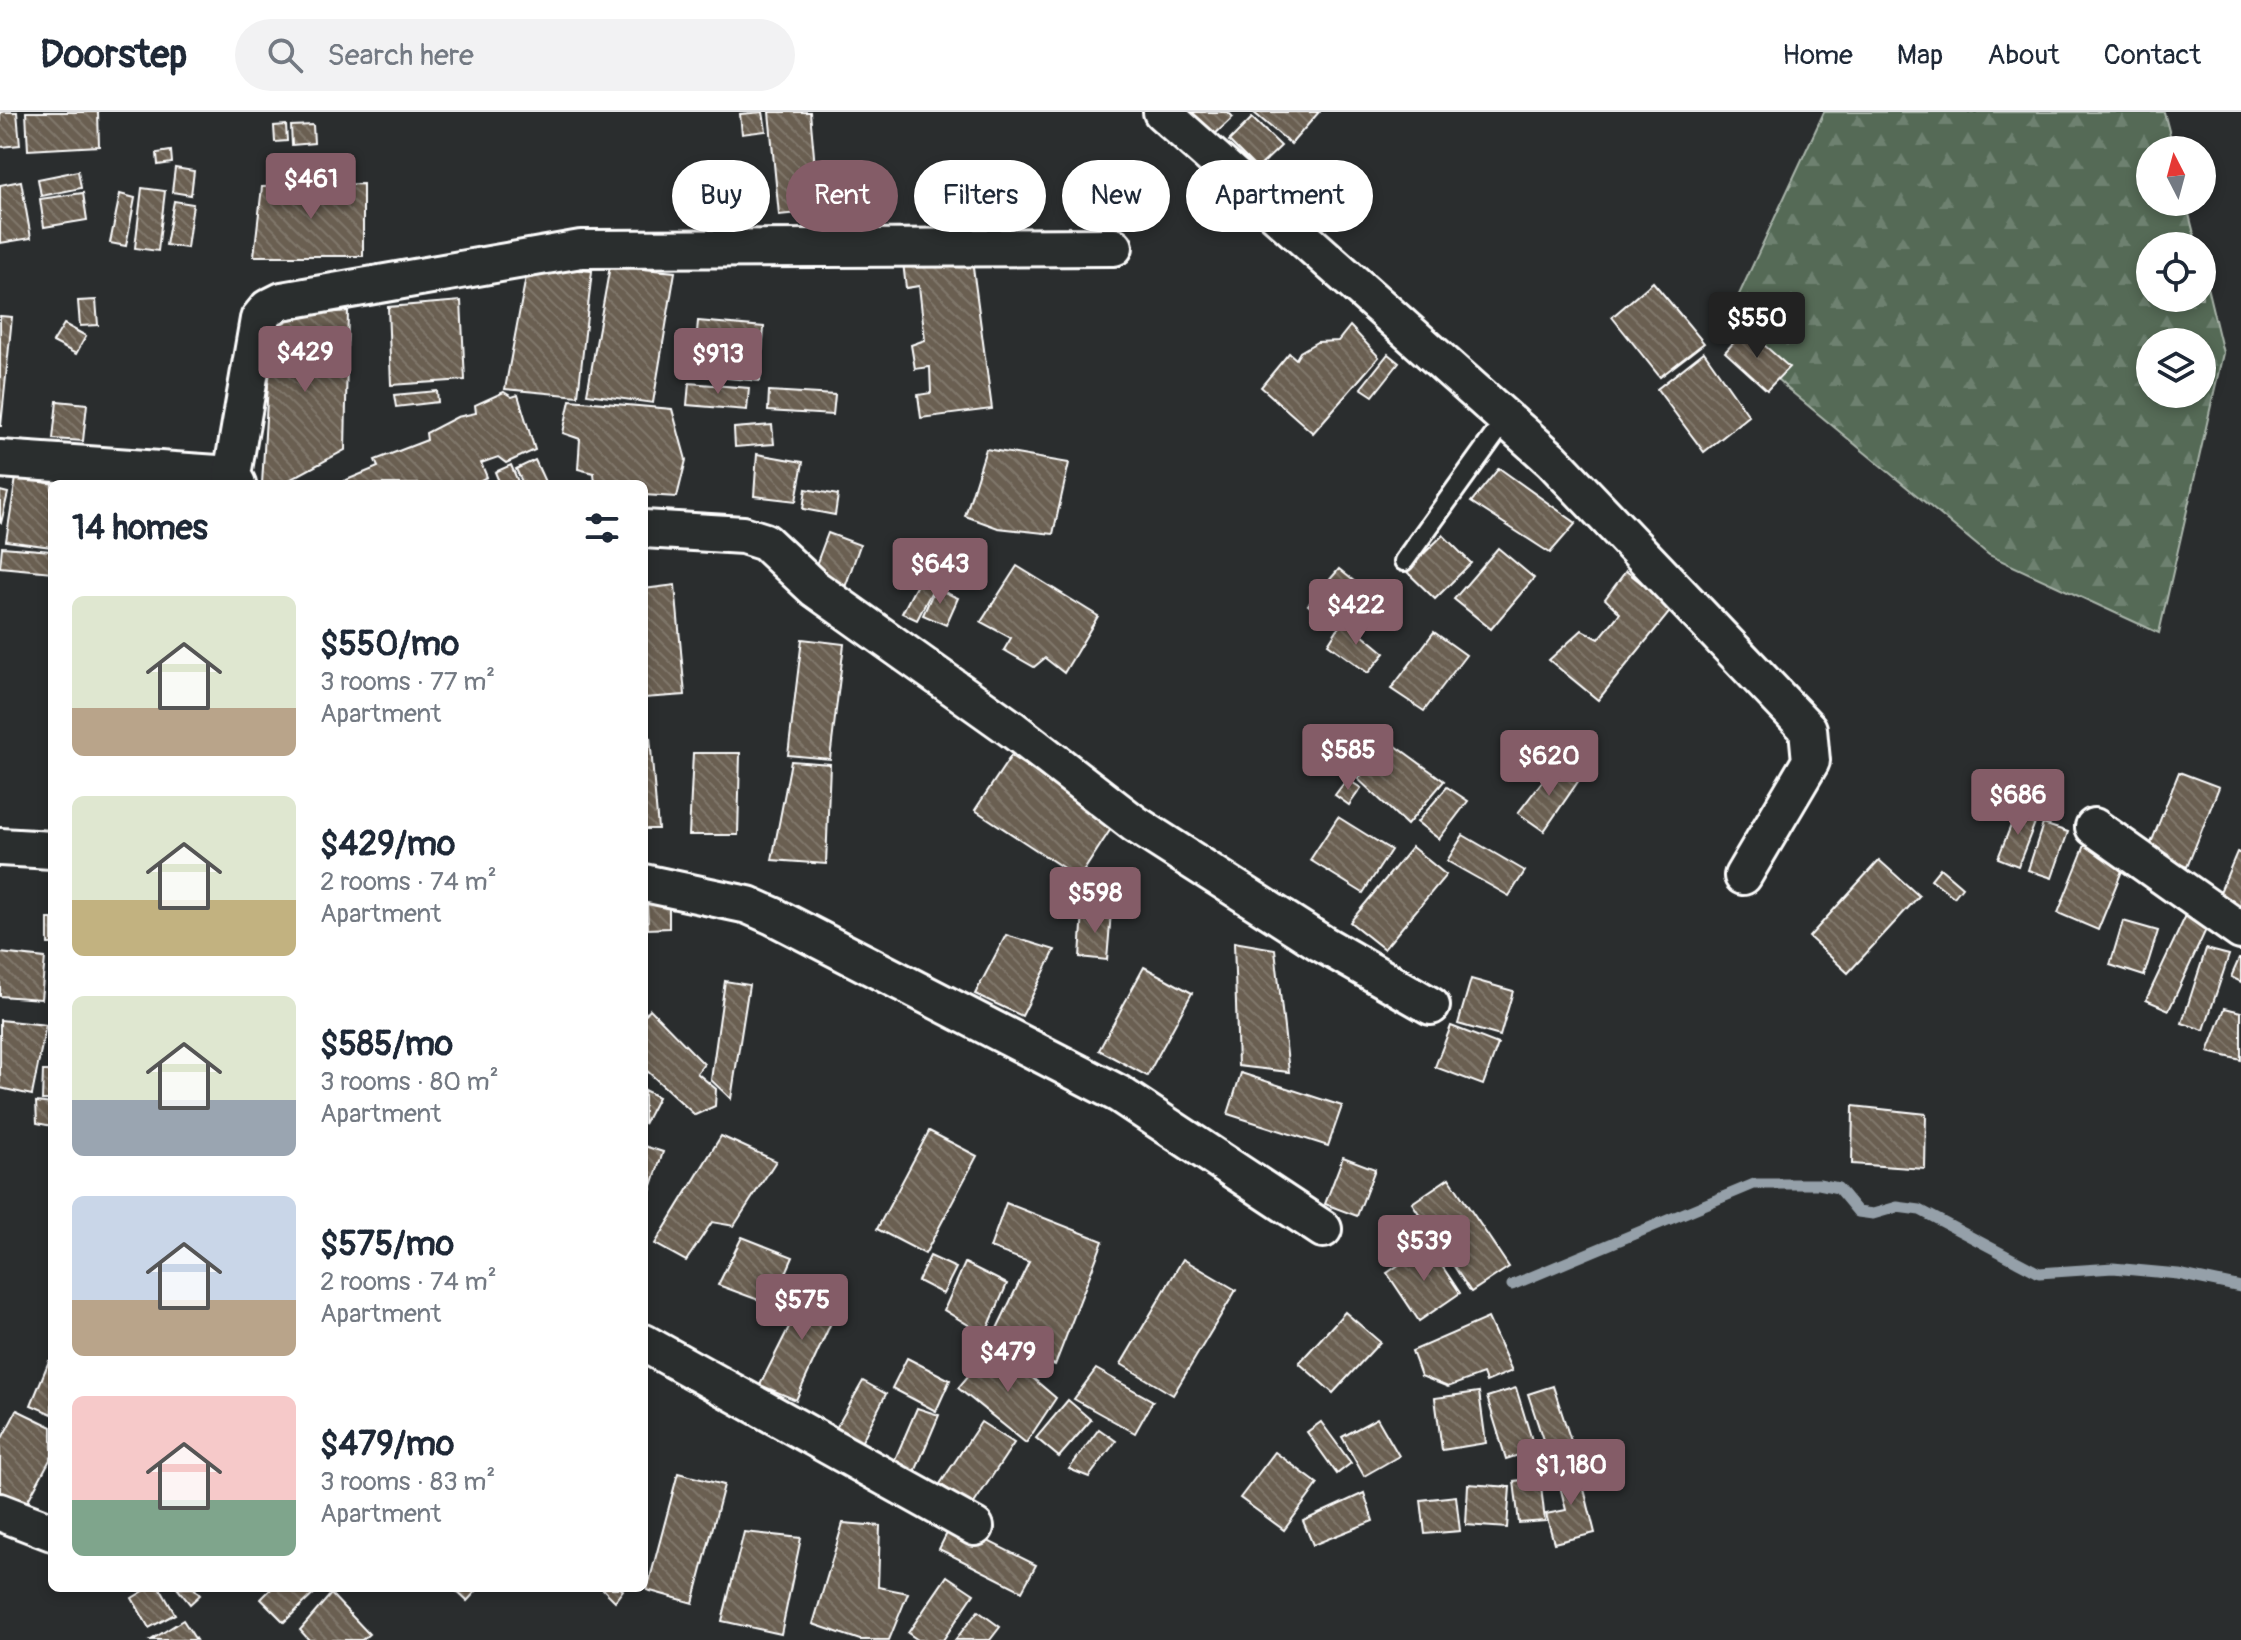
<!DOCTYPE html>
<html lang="en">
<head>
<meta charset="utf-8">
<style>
  :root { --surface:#fff; --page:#f2f2f3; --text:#1f2937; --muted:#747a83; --line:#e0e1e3; --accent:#845c67 }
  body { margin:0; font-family:Pangolin,sans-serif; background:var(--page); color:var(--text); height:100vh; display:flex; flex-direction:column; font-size:30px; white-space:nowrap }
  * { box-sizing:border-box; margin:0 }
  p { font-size:26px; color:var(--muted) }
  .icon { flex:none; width:44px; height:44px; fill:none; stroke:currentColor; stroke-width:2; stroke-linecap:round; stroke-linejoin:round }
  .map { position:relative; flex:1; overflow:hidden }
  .panel { position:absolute; left:48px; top:368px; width:600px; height:1112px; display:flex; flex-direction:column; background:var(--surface); border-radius:12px; box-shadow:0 4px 12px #0003 }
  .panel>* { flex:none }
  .hud { position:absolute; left:672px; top:48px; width:760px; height:72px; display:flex; gap:16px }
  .needle { width:52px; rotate:354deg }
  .controls { position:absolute; left:2136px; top:24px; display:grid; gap:16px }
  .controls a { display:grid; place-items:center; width:80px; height:80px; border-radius:50%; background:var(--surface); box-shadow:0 4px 12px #0003; font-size:40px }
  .price { position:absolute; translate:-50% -68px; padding:0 18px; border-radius:8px; background:var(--accent); color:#fff; font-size:26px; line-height:52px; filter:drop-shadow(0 2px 4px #0008) }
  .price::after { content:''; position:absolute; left:50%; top:48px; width:24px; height:18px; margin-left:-12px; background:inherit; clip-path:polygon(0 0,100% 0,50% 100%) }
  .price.selected { background:#222; color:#fff }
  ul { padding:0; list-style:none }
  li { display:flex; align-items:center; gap:24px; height:200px; padding:0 24px }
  li span { display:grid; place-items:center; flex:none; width:224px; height:160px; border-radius:12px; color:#555 }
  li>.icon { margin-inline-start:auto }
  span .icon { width:96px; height:96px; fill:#fffc; stroke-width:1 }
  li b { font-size:34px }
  h2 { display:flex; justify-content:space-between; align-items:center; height:96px; padding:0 24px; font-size:34px }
  .pill { padding:0 28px; border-radius:36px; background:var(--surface); box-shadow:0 4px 12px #0003; font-size:28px; line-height:72px }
  .pill.selected { background:var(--accent); color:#fff }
  header { display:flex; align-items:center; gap:48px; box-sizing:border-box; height:112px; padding:0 40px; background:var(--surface); border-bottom:2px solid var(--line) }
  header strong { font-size:38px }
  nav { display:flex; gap:44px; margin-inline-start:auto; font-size:28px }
  .search { width:560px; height:72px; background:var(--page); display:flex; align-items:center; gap:20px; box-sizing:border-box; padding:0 28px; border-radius:44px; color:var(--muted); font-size:30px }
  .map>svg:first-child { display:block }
  .forest { fill:url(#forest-firs); stroke:#aab5ab; stroke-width:2; fill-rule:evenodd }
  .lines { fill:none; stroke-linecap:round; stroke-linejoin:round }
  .stream { stroke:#95a0a9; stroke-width:11 }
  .building { fill:url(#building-back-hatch); stroke:#fff; stroke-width:2 }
  .lane-casing { stroke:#fff; stroke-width:24 }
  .street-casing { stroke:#fff; stroke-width:42 }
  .lane { stroke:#2a2d2e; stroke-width:18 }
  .street { stroke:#2a2d2e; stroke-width:36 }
</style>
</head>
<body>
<header>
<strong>Doorstep</strong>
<div class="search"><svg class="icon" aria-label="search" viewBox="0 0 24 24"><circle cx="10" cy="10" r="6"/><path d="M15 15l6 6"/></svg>Search here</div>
<nav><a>Home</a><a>Map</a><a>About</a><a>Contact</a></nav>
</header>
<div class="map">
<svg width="2241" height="1528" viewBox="0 0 2241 1528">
  <defs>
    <pattern id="forest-firs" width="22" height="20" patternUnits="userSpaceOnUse" patternTransform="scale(2)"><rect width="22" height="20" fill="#556b57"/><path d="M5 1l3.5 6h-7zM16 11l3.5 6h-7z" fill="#6e8170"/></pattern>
    <pattern id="building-back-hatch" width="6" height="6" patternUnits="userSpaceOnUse" patternTransform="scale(2)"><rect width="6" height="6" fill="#6a5f51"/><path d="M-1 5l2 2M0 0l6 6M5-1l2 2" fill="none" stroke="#80776b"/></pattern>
  </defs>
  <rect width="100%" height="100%" fill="#2a2d2e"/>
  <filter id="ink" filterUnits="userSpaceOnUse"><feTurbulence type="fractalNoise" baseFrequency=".0125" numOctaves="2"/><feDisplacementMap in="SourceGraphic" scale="16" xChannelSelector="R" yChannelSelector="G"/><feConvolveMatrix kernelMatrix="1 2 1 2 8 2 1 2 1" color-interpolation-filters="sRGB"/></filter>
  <g filter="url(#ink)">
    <path class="forest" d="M1824,0H2164L2174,38H2150V90H2186L2197,134H2150V186H2202V154L2223,241L2159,521L1989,443L1788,277L1723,217ZM2150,230H2202V282H2150Z"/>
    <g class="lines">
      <polyline class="stream" points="1512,1173 1754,1072 1819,1072 1838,1076 1858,1100 1873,1102 1897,1095 1920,1098 2039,1161 2113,1156 2178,1162 2241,1175"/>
    </g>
    <g class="building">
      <polygon points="0,0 17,0 20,33 0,35"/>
      <polygon points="26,0 98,0 99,34 28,38"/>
      <polygon points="763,0 766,19 742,22 740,2"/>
      <polygon points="769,0 810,0 819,99 779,103"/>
      <polygon points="1186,0 1228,0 1233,5 1211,26"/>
      <polygon points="1253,0 1319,0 1291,32"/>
      <polygon points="1252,6 1281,34 1257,57 1229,29"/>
      <polygon points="286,13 287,29 275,30 274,14"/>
      <polygon points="313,13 314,31 292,33 291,14"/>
      <polygon points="171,39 172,51 158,53 157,41"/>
      <polygon points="175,56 194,59 191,83 172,80"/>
      <polygon points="78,59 81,76 41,84 38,67"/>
      <polygon points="21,69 31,126 0,131 0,73"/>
      <polygon points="363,72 363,144 254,144 262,75"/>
      <polygon points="142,76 165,79 158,139 135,136"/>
      <polygon points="83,81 87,108 44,115 40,87"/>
      <polygon points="120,82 135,86 126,134 110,131"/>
      <polygon points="174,89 193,92 187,136 166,133"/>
      <polygon points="971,141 992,297 921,306 918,283 931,281 930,255 915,257 911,233 925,228 919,174 906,176 903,150"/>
      <polygon points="528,154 592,159 578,284 505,277"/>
      <polygon points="610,154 675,160 653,291 587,282"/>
      <polygon points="1653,170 1704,231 1660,265 1612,205"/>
      <polygon points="96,188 98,213 80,214 78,189"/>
      <polygon points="461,189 465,268 391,273 388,195"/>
      <polygon points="348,199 345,338 282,372 262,372 272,206"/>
      <polygon points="0,204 12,205 1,314 0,314"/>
      <polygon points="698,209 764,215 760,269 693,263"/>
      <polygon points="64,212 86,224 76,242 53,230"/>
      <polygon points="1350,214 1379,245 1313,321 1261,275 1289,241 1296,247 1300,240 1317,230 1338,229"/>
      <polygon points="1746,217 1789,255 1767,278 1725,240"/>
      <polygon points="1704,240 1749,304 1704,340 1657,277"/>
      <polygon points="1388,242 1399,251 1373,284 1361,276"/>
      <polygon points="689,271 749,276 747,298 687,293"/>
      <polygon points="437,279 438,290 396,295 394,283"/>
      <polygon points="769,279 835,283 833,303 768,299"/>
      <polygon points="504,280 512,285 518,283 535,338 506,351 498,345 481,351 487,365 473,372 337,372 378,355 375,348 427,328 426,321 457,305 476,301 475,293"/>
      <polygon points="570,288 672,297 686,348 677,385 644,383 644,372 595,372 594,361 578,357 580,327 563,321"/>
      <polygon points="57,289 87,292 83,329 53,327"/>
      <polygon points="772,313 774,332 735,335 734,316"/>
      <polygon points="986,337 1069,351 1053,422 998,416 965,404"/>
      <polygon points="757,342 803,350 796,389 754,384"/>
      <polygon points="535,348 546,372 523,372 516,357"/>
      <polygon points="511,353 519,372 500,372 495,360"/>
      <polygon points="1499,356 1576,411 1550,441 1471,390"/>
      <polygon points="16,366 55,372 52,372 52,435 6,429"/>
      <polygon points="806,377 838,383 835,403 803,397"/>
      <polygon points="0,379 8,381 1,411 0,410"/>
      <polygon points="828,421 860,433 843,481 810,469"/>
      <polygon points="1443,423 1471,451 1435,487 1406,459"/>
      <polygon points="2,435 52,439 52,460 0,455"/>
      <polygon points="1498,436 1534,466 1491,517 1454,487"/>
      <polygon points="1017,454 1098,504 1064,561 1045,546 1034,555 1004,538 1011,526 981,510"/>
      <polygon points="1339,457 1361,475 1330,512 1308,493"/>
      <polygon points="1626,459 1673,496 1598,588 1549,548 1582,518 1599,527 1620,501 1605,487"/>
      <polygon points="922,463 936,471 917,508 902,501"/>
      <polygon points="675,473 685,583 644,586 644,477"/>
      <polygon points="935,476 958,486 946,513 923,503"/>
      <polygon points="1344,507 1385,541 1368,561 1328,532"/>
      <polygon points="1434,520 1466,543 1424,599 1391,577"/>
      <polygon points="802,527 844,532 830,647 788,643"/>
      <polygon points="644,625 650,625 658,717 644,717"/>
      <polygon points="1389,629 1444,669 1407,713 1358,667"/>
      <polygon points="693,641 740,641 738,723 689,723"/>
      <polygon points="1011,644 1114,712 1079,766 975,698"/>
      <polygon points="791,649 830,652 826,752 772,748"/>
      <polygon points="1554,654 1579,668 1544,719 1518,701"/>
      <polygon points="2179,660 2219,675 2187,755 2148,739"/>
      <polygon points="1347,667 1361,676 1349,693 1335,683"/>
      <polygon points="1447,675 1468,689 1439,727 1417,710"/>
      <polygon points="2018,696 2038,703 2018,754 1998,746"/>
      <polygon points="1338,705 1391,738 1363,781 1310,748"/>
      <polygon points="2043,712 2068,720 2052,766 2028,758"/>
      <polygon points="1463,723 1525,759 1509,784 1447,749"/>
      <polygon points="2085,733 2126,749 2098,818 2058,801"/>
      <polygon points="1412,735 1446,763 1384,837 1350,810"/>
      <polygon points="2237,740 2241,742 2241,796 2217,787"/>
      <polygon points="1879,748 1919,784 1848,861 1809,825"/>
      <polygon points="1940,756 1962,775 1954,785 1931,767"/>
      <polygon points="647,792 669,792 669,816 648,817"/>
      <polygon points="1083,798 1111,800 1107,848 1080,845"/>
      <polygon points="2187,801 2209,811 2169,898 2146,888"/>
      <rect x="48" y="807" width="4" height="25"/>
      <polygon points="2123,809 2158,819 2144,864 2110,853"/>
      <polygon points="1006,823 1055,838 1022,904 975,882"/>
      <polygon points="1234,830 1275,837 1289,960 1238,954"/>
      <polygon points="2206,837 2229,843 2204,918 2182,911"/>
      <polygon points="0,841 45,846 41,887 0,884"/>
      <polygon points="2239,847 2241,847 2241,870 2231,865"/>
      <polygon points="1144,855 1192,881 1147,964 1099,938"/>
      <polygon points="1471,867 1513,879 1500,924 1458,912"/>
      <polygon points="725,869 749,873 731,987 711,968"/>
      <polygon points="2225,896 2241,900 2241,948 2208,940"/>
      <polygon points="650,897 704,952 697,961 716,977 715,994 695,1003 644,956 644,904"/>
      <polygon points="0,908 46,913 32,983 0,976"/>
      <polygon points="1451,914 1498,932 1483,973 1435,955"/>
      <polygon points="50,922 52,945 48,945"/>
      <polygon points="43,959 52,959 52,988 42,988"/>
      <polygon points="1241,961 1342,994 1328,1034 1228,1002"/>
      <polygon points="644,978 658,985 644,1012"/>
      <polygon points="36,990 52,992 52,1014 37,1011"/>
      <polygon points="1853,994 1926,1002 1925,1057 1852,1052"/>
      <polygon points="929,1019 977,1044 925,1142 877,1117"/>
      <polygon points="721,1024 776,1049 734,1114 712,1110 686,1149 655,1132"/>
      <polygon points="644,1034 663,1040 644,1098"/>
      <polygon points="1343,1045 1375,1057 1357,1104 1325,1092"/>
      <polygon points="1449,1066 1509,1155 1471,1180 1412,1091"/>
      <polygon points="1006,1091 1103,1129 1055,1253 991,1229 1029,1150 990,1136"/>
      <polygon points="742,1125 793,1145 772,1193 718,1173"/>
      <polygon points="1428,1133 1460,1181 1419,1209 1387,1161"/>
      <polygon points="930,1144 956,1156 943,1182 918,1169"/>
      <polygon points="1183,1147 1236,1178 1173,1283 1121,1252"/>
      <polygon points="965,1151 1007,1172 985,1223 944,1198"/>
      <polygon points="811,1171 844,1182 796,1288 760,1273"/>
      <polygon points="1345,1200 1380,1230 1333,1281 1299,1251"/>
      <polygon points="1488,1206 1512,1259 1486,1270 1483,1262 1448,1275 1421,1264 1412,1239"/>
      <polygon points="994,1233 1056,1286 1026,1331 958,1276"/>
      <polygon points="907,1246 950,1268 936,1299 892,1276"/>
      <polygon points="49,1249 52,1250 52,1302 31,1293"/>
      <polygon points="1096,1257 1153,1289 1135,1321 1074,1287"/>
      <polygon points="863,1269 886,1282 861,1331 835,1318"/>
      <polygon points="1553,1274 1573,1335 1548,1343 1528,1282"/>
      <polygon points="1516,1276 1535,1338 1506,1347 1487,1285"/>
      <polygon points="1479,1280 1486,1331 1442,1338 1435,1286"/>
      <polygon points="1068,1288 1091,1308 1059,1345 1036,1326"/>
      <polygon points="917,1296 939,1303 915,1360 893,1352"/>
      <polygon points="17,1298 52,1315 52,1344 25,1394 0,1383 0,1330"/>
      <polygon points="1377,1306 1399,1344 1364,1364 1342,1325"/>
      <polygon points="981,1310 1014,1331 973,1393 940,1372"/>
      <polygon points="1321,1310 1351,1351 1337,1362 1307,1320"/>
      <polygon points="1099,1317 1116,1329 1089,1365 1069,1357"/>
      <polygon points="1275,1340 1318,1372 1284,1418 1240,1386"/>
      <polygon points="1577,1349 1595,1421 1554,1431 1546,1402 1566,1398 1555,1354"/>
      <polygon points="678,1361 724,1373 693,1491 647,1478"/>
      <polygon points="1540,1366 1545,1409 1519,1411 1514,1369"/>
      <polygon points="1468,1372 1510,1375 1507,1416 1466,1413"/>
      <polygon points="1364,1381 1373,1409 1313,1433 1303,1409"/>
      <polygon points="1456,1384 1460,1419 1425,1422 1421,1388"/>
      <polygon points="843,1411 880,1414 878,1475 908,1481 889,1528 860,1528 813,1512"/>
      <polygon points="952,1411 1036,1453 1022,1479 939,1437"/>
      <polygon points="744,1420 801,1426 781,1522 722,1509"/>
      <polygon points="947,1464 974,1482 943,1528 918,1528 908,1521"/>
      <polygon points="149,1476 160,1476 175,1502 149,1516 132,1486"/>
      <polygon points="177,1476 194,1476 200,1483 190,1492"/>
      <polygon points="272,1476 320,1476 284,1510 261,1487"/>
      <polygon points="453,1476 479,1476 467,1489"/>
      <polygon points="602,1476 620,1476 623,1478 615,1489"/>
      <polygon points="331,1482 369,1522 362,1528 309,1528 300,1518"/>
      <polygon points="978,1499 1000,1515 990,1528 955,1528"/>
      <polygon points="183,1508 196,1528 151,1528"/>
    </g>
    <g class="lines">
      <g class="lane-casing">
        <polyline id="lane" points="1404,449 1506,307"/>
      </g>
      <g class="street-casing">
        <g id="street">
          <polyline points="1162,0 1552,348 1808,617 1811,649 1743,764"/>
          <polyline points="0,347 232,363"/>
          <polyline points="237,372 232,363 259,207 268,196 282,189 581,137 1114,135"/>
          <polyline points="644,417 743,423 765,430 814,476 1012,617 1135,712 1321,831 1431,894"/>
          <polyline points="2094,715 2241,819"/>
          <polyline points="0,735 52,738"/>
          <polyline points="644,771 748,793 773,804 1119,982 1323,1117"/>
          <polyline points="644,1231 975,1415"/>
          <polyline points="0,1400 52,1420"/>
        </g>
      </g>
      <use href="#lane" class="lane"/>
      <use href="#street" class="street"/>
    </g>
  </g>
</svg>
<div class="controls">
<a><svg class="needle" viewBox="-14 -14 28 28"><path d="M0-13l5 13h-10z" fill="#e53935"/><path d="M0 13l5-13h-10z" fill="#747a83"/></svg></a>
<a><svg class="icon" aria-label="locate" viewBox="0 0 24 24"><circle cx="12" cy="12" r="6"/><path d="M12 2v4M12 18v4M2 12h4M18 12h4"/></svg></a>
<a><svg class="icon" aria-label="layers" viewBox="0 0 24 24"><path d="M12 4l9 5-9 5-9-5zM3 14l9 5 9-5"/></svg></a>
</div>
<b class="price" style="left:311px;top:109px">$461</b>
<b class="price selected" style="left:1757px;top:248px">$550</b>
<b class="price" style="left:305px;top:282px">$429</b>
<b class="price" style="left:718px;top:284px">$913</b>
<b class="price" style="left:940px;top:494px">$643</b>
<b class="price" style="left:1356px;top:535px">$422</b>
<b class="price" style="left:1348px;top:680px">$585</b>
<b class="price" style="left:1549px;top:686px">$620</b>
<b class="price" style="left:2018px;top:725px">$686</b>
<b class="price" style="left:1095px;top:823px">$598</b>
<b class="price" style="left:1424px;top:1171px">$539</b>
<b class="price" style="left:802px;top:1230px">$575</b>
<b class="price" style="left:1008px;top:1282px">$479</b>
<b class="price" style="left:1571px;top:1395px">$1,180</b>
<div class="hud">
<a class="pill">Buy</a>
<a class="pill selected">Rent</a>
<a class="pill">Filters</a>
<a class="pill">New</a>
<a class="pill">Apartment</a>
</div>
<section class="panel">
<h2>14 homes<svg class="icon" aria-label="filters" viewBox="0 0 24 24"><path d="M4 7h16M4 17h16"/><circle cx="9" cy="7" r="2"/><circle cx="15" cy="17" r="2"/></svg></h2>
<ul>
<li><span style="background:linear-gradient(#dfe7d0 70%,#b9a48a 0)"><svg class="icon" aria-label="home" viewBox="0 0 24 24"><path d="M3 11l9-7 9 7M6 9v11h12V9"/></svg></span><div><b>$550/mo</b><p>3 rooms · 77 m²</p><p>Apartment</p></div></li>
<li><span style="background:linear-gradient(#dfe7d0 65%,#c2b280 0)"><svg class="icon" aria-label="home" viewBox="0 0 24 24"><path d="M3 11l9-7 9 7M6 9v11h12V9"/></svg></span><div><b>$429/mo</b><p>2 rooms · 74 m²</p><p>Apartment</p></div></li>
<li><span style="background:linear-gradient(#dfe7d0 65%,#9aa5b1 0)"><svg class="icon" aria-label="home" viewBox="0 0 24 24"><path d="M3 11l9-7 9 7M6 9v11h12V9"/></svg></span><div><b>$585/mo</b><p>3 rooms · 80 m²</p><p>Apartment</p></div></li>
<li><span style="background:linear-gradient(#c9d6e8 65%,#b9a48a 0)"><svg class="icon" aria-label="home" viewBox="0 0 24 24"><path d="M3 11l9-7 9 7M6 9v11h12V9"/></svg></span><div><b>$575/mo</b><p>2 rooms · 74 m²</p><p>Apartment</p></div></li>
<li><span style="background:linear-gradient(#f6c9c9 65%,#7fa58c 0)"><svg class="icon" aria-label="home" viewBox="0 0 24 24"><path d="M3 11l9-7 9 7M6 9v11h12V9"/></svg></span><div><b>$479/mo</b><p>3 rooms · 83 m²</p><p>Apartment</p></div></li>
</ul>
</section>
</div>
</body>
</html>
